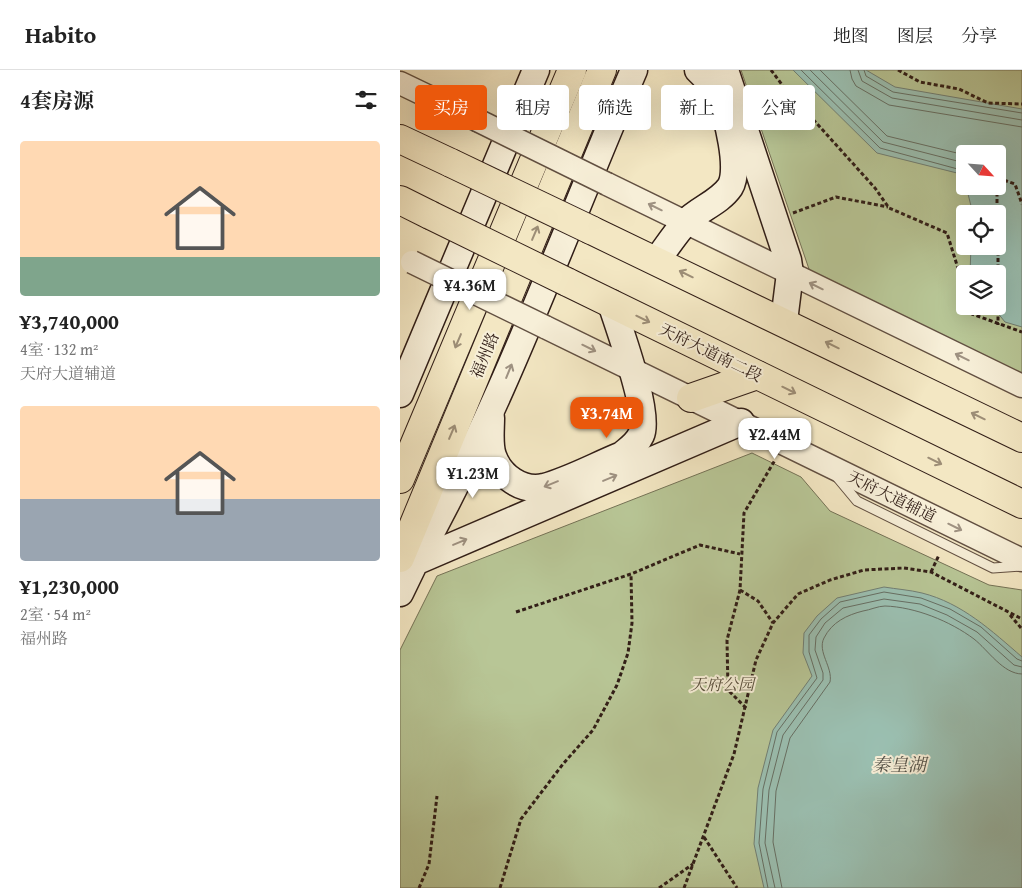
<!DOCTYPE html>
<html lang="zh">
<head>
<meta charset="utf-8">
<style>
  :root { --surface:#fff; --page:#f2f2f2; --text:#222; --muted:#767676; --line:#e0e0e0; --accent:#ea580c }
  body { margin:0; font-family:"Gentium Book Plus","Noto Serif SC",serif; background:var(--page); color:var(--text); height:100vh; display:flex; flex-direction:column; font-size:19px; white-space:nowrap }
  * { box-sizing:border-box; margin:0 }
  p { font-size:16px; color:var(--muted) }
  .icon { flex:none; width:28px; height:28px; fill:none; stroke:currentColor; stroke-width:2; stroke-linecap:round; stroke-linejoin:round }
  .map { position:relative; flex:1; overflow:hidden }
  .details { display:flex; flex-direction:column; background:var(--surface); width:400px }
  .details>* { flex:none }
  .banner { position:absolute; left:15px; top:15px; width:475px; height:45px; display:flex; gap:10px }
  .needle { width:32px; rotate:116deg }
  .fabs { position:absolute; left:556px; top:75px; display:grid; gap:10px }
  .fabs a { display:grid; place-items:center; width:50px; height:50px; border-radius:5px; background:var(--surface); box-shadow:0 5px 20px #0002; font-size:25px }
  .price { position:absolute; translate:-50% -42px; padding:0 11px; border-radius:10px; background:#fff; color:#222; font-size:16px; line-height:32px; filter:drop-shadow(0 1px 2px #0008) }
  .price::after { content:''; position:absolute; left:50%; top:30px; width:15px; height:11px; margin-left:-8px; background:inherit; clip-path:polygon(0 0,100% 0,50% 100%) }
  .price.on { background:var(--accent); color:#fff }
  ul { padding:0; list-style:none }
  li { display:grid; align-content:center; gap:10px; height:265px; padding:0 20px }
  li span { display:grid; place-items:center; height:155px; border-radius:5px; color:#555 }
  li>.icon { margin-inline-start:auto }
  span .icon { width:90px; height:90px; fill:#fffc; stroke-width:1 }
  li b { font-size:21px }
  h2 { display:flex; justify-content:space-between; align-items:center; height:60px; padding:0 20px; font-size:21px }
  .chip { padding:0 18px; border-radius:5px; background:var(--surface); box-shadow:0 5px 20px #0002; font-size:18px; line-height:45px }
  .chip.on { background:var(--accent); color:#fff }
  header { display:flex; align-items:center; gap:30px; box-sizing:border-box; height:70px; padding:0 25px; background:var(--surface); border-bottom:1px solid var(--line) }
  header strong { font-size:24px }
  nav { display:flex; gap:28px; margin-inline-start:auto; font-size:18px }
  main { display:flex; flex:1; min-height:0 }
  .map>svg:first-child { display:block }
  .green { fill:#b8c696; stroke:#747256; fill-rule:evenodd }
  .water { fill:#9bc0b2; stroke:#717f74 }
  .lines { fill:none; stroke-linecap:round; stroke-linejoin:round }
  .shore { stroke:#666f64; stroke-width:1 }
  .service-casing { stroke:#625042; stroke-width:11 }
  .tertiary-casing { stroke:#625042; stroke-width:25 }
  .secondary-casing { stroke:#311e17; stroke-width:29 }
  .primary-casing { stroke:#311e17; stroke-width:30 }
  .trunk-casing { stroke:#311e17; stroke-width:30 }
  .path { stroke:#311e17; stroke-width:3; stroke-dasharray:4 2.5; stroke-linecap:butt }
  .service { stroke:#f7efd8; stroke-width:9 }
  .tertiary { stroke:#f7efd8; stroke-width:22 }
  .secondary { stroke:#f7efd8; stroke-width:26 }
  .primary { stroke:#f3e7c3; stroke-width:28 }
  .trunk { stroke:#f3e7c3; stroke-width:28 }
  .tertiary-bridge-casing { stroke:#625042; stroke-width:25; stroke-linecap:butt }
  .trunk-bridge-casing { stroke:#311e17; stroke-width:30; stroke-linecap:butt }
  .tertiary-bridge { stroke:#f7efd8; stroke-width:22 }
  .trunk-bridge { stroke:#f3e7c3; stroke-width:28 }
  .oneway { stroke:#9e9181 }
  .oneway2 { stroke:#9c8d76 }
  .labels { text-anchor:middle; stroke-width:4; stroke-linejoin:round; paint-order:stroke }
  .street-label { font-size:16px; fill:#311e17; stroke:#f7efd8 }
  .park-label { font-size:16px; font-style:italic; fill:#5a503d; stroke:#f7efd8 }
  .water-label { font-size:18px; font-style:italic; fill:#514f46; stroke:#f7efd8 }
</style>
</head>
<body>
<header>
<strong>Habito</strong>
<nav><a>地图</a><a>图层</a><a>分享</a></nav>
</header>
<main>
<section class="details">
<h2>4套房源<svg class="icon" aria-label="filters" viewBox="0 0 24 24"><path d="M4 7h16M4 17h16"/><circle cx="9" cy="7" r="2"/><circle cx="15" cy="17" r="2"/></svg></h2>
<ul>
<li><span style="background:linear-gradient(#ffd9b3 75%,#7fa58c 0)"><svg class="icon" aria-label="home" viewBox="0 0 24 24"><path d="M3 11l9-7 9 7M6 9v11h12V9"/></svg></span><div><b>¥3,740,000</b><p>4室 · 132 m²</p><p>天府大道辅道</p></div></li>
<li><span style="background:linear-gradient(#ffd9b3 60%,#9aa5b1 0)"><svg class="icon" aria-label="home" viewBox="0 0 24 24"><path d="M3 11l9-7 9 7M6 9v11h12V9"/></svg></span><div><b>¥1,230,000</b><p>2室 · 54 m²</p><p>福州路</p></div></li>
</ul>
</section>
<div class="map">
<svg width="622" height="818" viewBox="0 0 622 818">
  <rect width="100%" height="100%" fill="#f3e7c3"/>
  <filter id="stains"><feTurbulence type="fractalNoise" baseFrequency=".004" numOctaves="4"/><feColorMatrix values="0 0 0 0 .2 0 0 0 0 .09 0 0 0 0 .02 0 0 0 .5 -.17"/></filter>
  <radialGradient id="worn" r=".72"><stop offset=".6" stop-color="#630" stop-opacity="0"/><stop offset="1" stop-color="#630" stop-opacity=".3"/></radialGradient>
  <g class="green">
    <path d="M341,0H622V305L410,202ZM565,84H598V116H565ZM565,144H598V176H565ZM565,204H598V236H565Z"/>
    <polygon points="352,383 401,407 430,441 589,515 622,520 622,818 0,818 0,580 37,506"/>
  </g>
  <g class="water">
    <polygon points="393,0 466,0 495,17 622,39 622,257 605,252 592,236 598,236 598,204 570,204 571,176 598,176 598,144 573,144 566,116 598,116 598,84 565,84 565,115 561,104 477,83"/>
    <path d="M484,517C496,519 510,520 522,523C562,533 592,561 622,587V818H364L354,774L358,718L373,660L412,606L403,583L404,563L417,546L437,528Z"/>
  </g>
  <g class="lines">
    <g class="shore">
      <polyline points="401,0 480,78 565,101"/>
      <polyline points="410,0 483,72 565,93"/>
      <polyline points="420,0 487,66 565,85"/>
      <polyline points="450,0 452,9 456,16 489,35 622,57"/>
      <polyline points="458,0 462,11 492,28 622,50"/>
      <polyline points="464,0 466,6 493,22 622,43"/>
      <polyline points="368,818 359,773 363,719 377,662 417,608 409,582 409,565 421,549 440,532 484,522 521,528 550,539 581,557 617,589 622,591"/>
      <polyline points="375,818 365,773 369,720 383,665 423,610 423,603 415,580 416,567 425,553 443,538 484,529 520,534 547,545 577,562 614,595 622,597"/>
      <path d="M382,818L373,772L376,721L390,668L430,612C433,597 417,582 424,568C432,552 447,545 463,541C470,540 478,536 485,536C515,537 550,551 574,569C588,580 603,604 622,604"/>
    </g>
    <g class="service-casing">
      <polyline id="service" points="437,407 457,431 593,498 622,496"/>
    </g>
    <g class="tertiary-casing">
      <g id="tertiary">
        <polyline points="0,13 77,50"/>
        <polyline points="207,114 622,316"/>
        <polyline points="145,257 622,490"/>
      </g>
    </g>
    <g class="secondary-casing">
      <g id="secondary">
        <polyline points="325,0 388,190 390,203 384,251"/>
        <path d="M257,190C266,178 275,164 285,153C298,139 319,133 330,117C341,100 327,45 319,27C313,17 307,8 298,0"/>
        <polyline points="0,324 136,0"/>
        <path d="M91,348C91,360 89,375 93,386C100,406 122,422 144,417C170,410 197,395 222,385C229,379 237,374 241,365C251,345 219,258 211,233"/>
        <path d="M15,492C103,335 163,165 234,0"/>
        <polyline points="0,523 15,492 341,352"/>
      </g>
    </g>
    <g class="primary-casing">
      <g id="primary">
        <polyline points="0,409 172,0"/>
        <polyline points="0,488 202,0"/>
      </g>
    </g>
    <g class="trunk-casing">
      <g id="trunk">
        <polyline points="0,69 51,93"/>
        <polyline points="0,130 30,145"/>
        <polyline points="191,160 622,368"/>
        <polyline points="167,212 622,434"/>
        <polyline points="291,328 357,305"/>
      </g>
    </g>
    <g class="path">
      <polyline points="371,0 383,16 475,118 489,138 547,163 565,221"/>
      <polyline points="498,0 520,12 559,19 588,33 622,34"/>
      <polyline points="598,108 615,114 622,134"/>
      <polyline points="597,116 597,144"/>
      <polyline points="393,143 436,127 488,137"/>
      <polyline points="598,149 598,255"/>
      <polyline points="570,236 572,244 622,262"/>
      <polyline points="531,502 539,485"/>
      <polyline points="340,520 358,531 373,553"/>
      <polyline points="116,542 231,504 300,475 340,484"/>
      <polyline points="610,545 622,559"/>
      <polyline points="346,638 328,620 327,570 340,520 344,443 375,390"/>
      <polyline points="304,767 337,818"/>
      <polyline points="19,818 29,794 37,726"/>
      <polyline points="100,818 121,749 163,694 193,660 217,615 228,583 232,553 231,504"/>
      <polyline points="259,818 293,794"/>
      <polyline points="284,818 334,684 356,590 373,553 398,524 430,510 464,500 504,498 531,502 622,549"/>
    </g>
    <use href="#service" class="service"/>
    <use href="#tertiary" class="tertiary"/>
    <use href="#secondary" class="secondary"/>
    <use href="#primary" class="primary"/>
    <use href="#trunk" class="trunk"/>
    <g class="tertiary-bridge-casing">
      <g id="tertiary-bridge">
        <polyline points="77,50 207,114"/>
        <polyline points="12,192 145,257"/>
      </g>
    </g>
    <g class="trunk-bridge-casing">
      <g id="trunk-bridge">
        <polyline points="51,93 191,160"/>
        <polyline points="30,145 167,212"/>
      </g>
    </g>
    <use href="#tertiary-bridge" class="tertiary-bridge"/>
    <use href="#trunk-bridge" class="trunk-bridge"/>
  </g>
  <defs><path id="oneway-shaft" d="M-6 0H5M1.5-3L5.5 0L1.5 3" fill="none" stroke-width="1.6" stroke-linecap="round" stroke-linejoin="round" transform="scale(1.25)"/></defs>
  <g class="oneway">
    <use href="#oneway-shaft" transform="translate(255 137) rotate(-154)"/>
    <use href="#oneway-shaft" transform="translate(416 216) rotate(-154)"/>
    <use href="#oneway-shaft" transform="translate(189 278) rotate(26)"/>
    <use href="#oneway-shaft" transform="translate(562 287) rotate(-154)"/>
    <use href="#oneway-shaft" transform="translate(109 301) rotate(-68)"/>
    <use href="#oneway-shaft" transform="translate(210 408) rotate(-23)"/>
    <use href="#oneway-shaft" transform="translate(151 414) rotate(158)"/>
    <use href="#oneway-shaft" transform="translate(555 457) rotate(26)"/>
    <use href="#oneway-shaft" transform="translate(60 472) rotate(-23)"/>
  </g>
  <g class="oneway2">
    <use href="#oneway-shaft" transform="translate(135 163) rotate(-67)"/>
    <use href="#oneway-shaft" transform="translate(286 204) rotate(-154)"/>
    <use href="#oneway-shaft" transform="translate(243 249) rotate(26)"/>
    <use href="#oneway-shaft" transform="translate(58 271) rotate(113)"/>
    <use href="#oneway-shaft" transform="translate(432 275) rotate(-154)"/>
    <use href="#oneway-shaft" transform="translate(389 320) rotate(26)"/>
    <use href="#oneway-shaft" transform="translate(578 346) rotate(-154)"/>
    <use href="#oneway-shaft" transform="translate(52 362) rotate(-67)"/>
    <use href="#oneway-shaft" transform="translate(535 391) rotate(26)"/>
  </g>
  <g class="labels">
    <g class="street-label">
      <text transform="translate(311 282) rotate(26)" y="6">天府大道南二段</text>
      <text transform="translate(84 285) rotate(-67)" y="6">福州路</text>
      <text transform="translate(492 426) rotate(26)" y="6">天府大道辅道</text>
    </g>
    <g class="park-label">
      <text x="322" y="620">天府公园</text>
    </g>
    <g class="water-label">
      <text x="499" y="701">秦皇湖</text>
    </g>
  </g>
  <rect width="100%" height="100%" filter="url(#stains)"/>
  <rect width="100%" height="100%" fill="url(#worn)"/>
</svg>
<div class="fabs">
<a><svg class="needle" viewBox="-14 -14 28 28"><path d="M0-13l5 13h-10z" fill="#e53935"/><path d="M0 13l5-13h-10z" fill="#767676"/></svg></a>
<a><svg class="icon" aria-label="locate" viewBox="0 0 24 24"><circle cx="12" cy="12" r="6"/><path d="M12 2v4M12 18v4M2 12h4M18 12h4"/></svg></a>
<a><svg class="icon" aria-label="layers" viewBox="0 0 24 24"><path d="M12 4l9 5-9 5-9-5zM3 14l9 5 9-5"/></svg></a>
</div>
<b class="price" style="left:70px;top:241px">¥4.36M</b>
<b class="price on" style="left:207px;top:369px">¥3.74M</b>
<b class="price" style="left:375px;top:390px">¥2.44M</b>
<b class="price" style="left:73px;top:429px">¥1.23M</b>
<div class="banner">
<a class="chip on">买房</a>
<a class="chip">租房</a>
<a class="chip">筛选</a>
<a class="chip">新上</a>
<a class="chip">公寓</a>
</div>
</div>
</main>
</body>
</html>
